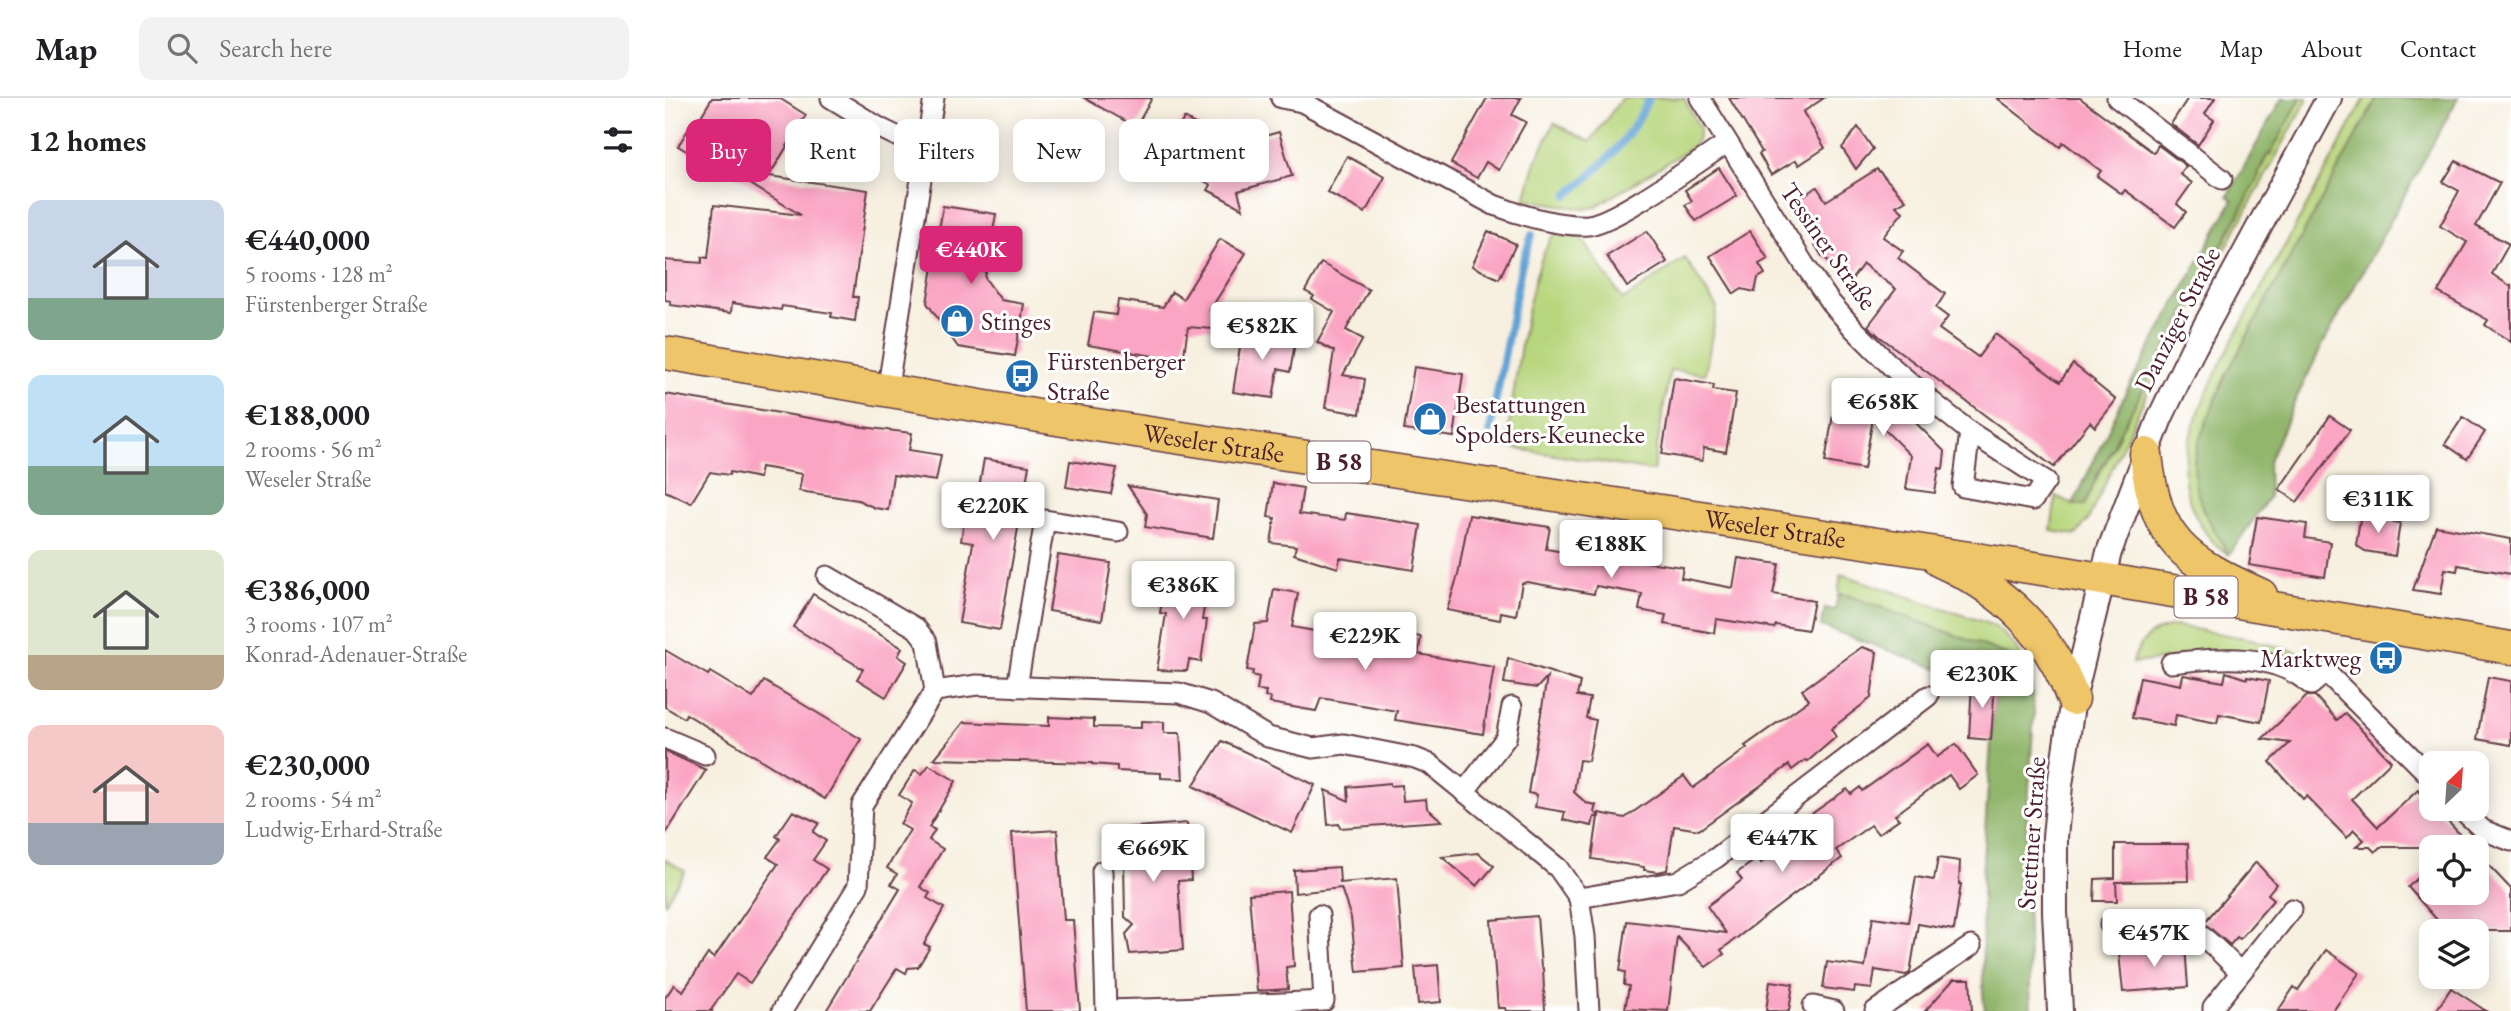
<!DOCTYPE html>
<html lang="en">
<head>
<meta charset="utf-8">
<style>
  :root { --surface:#fff; --page:#f2f2f2; --text:#202124; --muted:#757577; --line:#e0e0e0; --accent:#db2777 }
  body { margin:0; font-family:"EB Garamond",serif; background:var(--page); color:var(--text); height:100vh; display:flex; flex-direction:column; font-size:26px; white-space:nowrap }
  * { box-sizing:border-box; margin:0 }
  p { font-size:23px; color:var(--muted) }
  .icon { flex:none; width:38px; height:38px; fill:none; stroke:currentColor; stroke-width:2; stroke-linecap:round; stroke-linejoin:round }
  .map { position:relative; flex:1; overflow:hidden }
  .panel { display:flex; flex-direction:column; background:var(--surface); width:665px }
  .panel>* { flex:none }
  .hud { position:absolute; left:21px; top:21px; width:665px; height:63px; display:flex; gap:14px }
  .needle { width:46px; rotate:25deg }
  .buttons { position:absolute; left:1754px; top:653px; display:grid; gap:14px }
  .buttons a { display:grid; place-items:center; width:70px; height:70px; border-radius:14px; background:var(--surface); box-shadow:0 4px 18px #0003; font-size:35px }
  .price { position:absolute; translate:-50% -60px; padding:0 16px; border-radius:7px; background:#fff; color:#222; font-size:23px; line-height:46px; filter:drop-shadow(0 2px 4px #0008) }
  .price::after { content:''; position:absolute; left:50%; top:42px; width:21px; height:16px; margin-left:-10px; background:inherit; clip-path:polygon(0 0,100% 0,50% 100%) }
  .price.current { background:var(--accent); color:#fff }
  ul { padding:0; list-style:none }
  li { display:flex; align-items:center; gap:21px; height:175px; padding:0 28px }
  li span { display:grid; place-items:center; flex:none; width:196px; height:140px; border-radius:14px; color:#555 }
  li>.icon { margin-inline-start:auto }
  span .icon { width:84px; height:84px; fill:#fffc; stroke-width:1 }
  li b { font-size:30px }
  h2 { display:flex; justify-content:space-between; align-items:center; height:84px; padding:0 28px; font-size:30px }
  .tag { padding:0 24px; border-radius:14px; background:var(--surface); box-shadow:0 4px 18px #0003; font-size:24px; line-height:63px }
  .tag.current { background:var(--accent); color:#fff }
  header { display:flex; align-items:center; gap:42px; box-sizing:border-box; height:98px; padding:0 35px; background:var(--surface); border-bottom:2px solid var(--line) }
  header strong { font-size:33px }
  nav { display:flex; gap:38px; margin-inline-start:auto; font-size:24px }
  .search { width:490px; height:63px; background:var(--page); display:flex; align-items:center; gap:18px; box-sizing:border-box; padding:0 24px; border-radius:14px; color:var(--muted); font-size:26px }
  main { display:flex; flex:1; min-height:0 }
  .map>svg:first-child { display:block }
  .green { fill:#b7d57c; stroke:#807a54; stroke-width:2 }
  .forest { fill:#91b66c; stroke:#6e6a4c; stroke-width:2 }
  .lines { fill:none; stroke-linecap:round; stroke-linejoin:round }
  .stream { stroke:#62a3d5; stroke-width:8 }
  .building { fill:#faa5c3 }
  .minor-casing { stroke:#643e46; stroke-width:23 }
  .tertiary-casing { stroke:#643e46; stroke-width:28 }
  .primary-casing { stroke:#643e46; stroke-width:35 }
  .minor { stroke:#fff; stroke-width:19 }
  .tertiary { stroke:#fff; stroke-width:24 }
  .primary { stroke:#eec569; stroke-width:32 }
  .labels { text-anchor:middle; stroke-width:6; stroke-linejoin:round; paint-order:stroke }
  .shield { fill:#fff; stroke:#80626b; stroke-width:2 }
  .shield-label { font-size:24px; font-weight:bold; fill:#4a1f2b }
  .street-label { font-size:26px; fill:#4a1f2b; stroke:#fff }
  .poi-label { font-size:26px; fill:#4a1f2b; stroke:#fff; text-anchor:start }
</style>
</head>
<body>
<header>
<strong>Map</strong>
<div class="search"><svg class="icon" aria-label="search" viewBox="0 0 24 24"><circle cx="10" cy="10" r="6"/><path d="M15 15l6 6"/></svg>Search here</div>
<nav><a>Home</a><a>Map</a><a>About</a><a>Contact</a></nav>
</header>
<main>
<section class="panel">
<h2>12 homes<svg class="icon" aria-label="filters" viewBox="0 0 24 24"><path d="M4 7h16M4 17h16"/><circle cx="9" cy="7" r="2"/><circle cx="15" cy="17" r="2"/></svg></h2>
<ul>
<li><span style="background:linear-gradient(#c9d6e8 70%,#7fa58c 0)"><svg class="icon" aria-label="home" viewBox="0 0 24 24"><path d="M3 11l9-7 9 7M6 9v11h12V9"/></svg></span><div><b>€440,000</b><p>5 rooms · 128 m²</p><p>Fürstenberger Straße</p></div></li>
<li><span style="background:linear-gradient(#bfe0f5 65%,#7fa58c 0)"><svg class="icon" aria-label="home" viewBox="0 0 24 24"><path d="M3 11l9-7 9 7M6 9v11h12V9"/></svg></span><div><b>€188,000</b><p>2 rooms · 56 m²</p><p>Weseler Straße</p></div></li>
<li><span style="background:linear-gradient(#dfe7d0 75%,#b9a48a 0)"><svg class="icon" aria-label="home" viewBox="0 0 24 24"><path d="M3 11l9-7 9 7M6 9v11h12V9"/></svg></span><div><b>€386,000</b><p>3 rooms · 107 m²</p><p>Konrad-Adenauer-Straße</p></div></li>
<li><span style="background:linear-gradient(#f6c9c9 70%,#9aa5b1 0)"><svg class="icon" aria-label="home" viewBox="0 0 24 24"><path d="M3 11l9-7 9 7M6 9v11h12V9"/></svg></span><div><b>€230,000</b><p>2 rooms · 54 m²</p><p>Ludwig-Erhard-Straße</p></div></li>
</ul>
</section>
<div class="map">
<svg width="1846" height="913" viewBox="0 0 1846 913">
  <rect width="100%" height="100%" fill="#fff"/>
  <filter id="ink" filterUnits="userSpaceOnUse"><feTurbulence type="fractalNoise" baseFrequency=".0143" numOctaves="2"/><feDisplacementMap in="SourceGraphic" scale="14" xChannelSelector="R" yChannelSelector="G"/><feConvolveMatrix kernelMatrix="1 2 1 2 8 2 1 2 1" color-interpolation-filters="sRGB"/></filter>
  <filter id="wash" filterUnits="userSpaceOnUse"><feTurbulence type="fractalNoise" baseFrequency=".00686" numOctaves="4" result="noise"/><feDisplacementMap in="SourceGraphic" scale="28" xChannelSelector="R" yChannelSelector="G"/><feGaussianBlur stdDeviation="1.57" result="paint"/><feColorMatrix in="noise" values="0 0 0 0 0 0 0 0 0 0 0 0 0 0 0 0 0 1.4 0 .05"/><feComposite in="paint" operator="in"/></filter>
  <g filter="url(#wash)">
    <rect width="100%" height="100%" fill="#f7f0e0"/>
    <g class="green">
      <polygon points="957,0 1019,0 1035,31 1032,42 1027,49 930,109 918,111 860,101 871,63 889,25 925,44"/>
      <polygon points="1636,0 1643,0 1484,291 1423,422 1411,437 1386,433 1391,398 1409,407 1420,406 1439,364 1441,364 1457,330 1578,110 1603,56 1605,56"/>
      <path d="M1700,0H1712L1560,279L1538,412L1564,457C1536,439 1516,397 1520,365C1525,314 1571,236 1596,191C1631,127 1666,64 1700,0Z"/>
      <path d="M893,134L914,136L958,202L1020,160L1052,210L1040,276L1005,272L988,373L841,349C847,311 864,151 893,134Z"/>
      <path d="M1176,476L1327,527C1347,540 1357,556 1364,579L1355,565L1177,496L1173,497Z"/>
      <path d="M1511,528L1586,541L1634,555L1607,562L1562,555L1467,565C1475,543 1486,530 1511,528Z"/>
      <polygon points="0,761 20,773 0,805"/>
    </g>
    <g class="forest">
      <polygon points="1617,0 1636,0 1605,57 1603,56 1592,75 1594,77 1578,109 1457,330 1440,365 1438,364 1420,407 1408,407 1462,292 1568,102 1563,98"/>
      <polygon points="1712,0 1793,0 1657,248 1629,305 1603,365 1604,399 1564,457 1538,412 1530,387 1529,363 1534,342 1560,279"/>
      <polygon points="1173,497 1183,497 1341,556 1355,565 1364,579 1368,598 1369,615 1360,751 1366,913 1320,913 1318,896 1317,778 1330,585 1307,583 1156,528 1160,510 1170,512"/>
    </g>
    <g class="lines">
      <g class="stream">
        <path d="M903,97C938,67 965,43 984,0"/>
        <polyline points="825,333 856,169 867,137"/>
      </g>
    </g>
    <g id="blocks">
      <g class="building">
        <polygon points="47,0 114,0 141,17 104,78 203,92 188,199 193,199 190,223 166,219 167,215 117,208 116,212 67,205 66,215 5,207 6,203 0,202 0,162 37,165 37,159 43,160 49,107 136,117 36,56 34,60 13,48 26,27 29,30"/>
        <polygon points="419,0 487,0 471,29"/>
        <polygon points="822,0 856,0 847,17 861,24 834,72 821,64 812,80 786,65"/>
        <polygon points="1064,0 1159,0 1138,14 1160,50 1134,67 1131,62 1106,77 1094,56 1097,54"/>
        <polygon points="1332,0 1415,0 1489,55 1493,47 1521,68 1515,76 1527,85 1512,106 1521,114 1510,129 1460,92 1457,96 1432,78 1436,73 1398,44 1395,49"/>
        <polygon points="1523,0 1550,0 1540,16 1549,22 1533,47 1506,26"/>
        <polygon points="519,20 568,47 614,34 627,78 573,93 578,111 543,92 546,87 498,60"/>
        <polygon points="1193,29 1208,51 1191,71 1177,50"/>
        <polygon points="682,58 720,79 700,115 662,94"/>
        <polygon points="1791,63 1835,85 1811,128 1844,146 1827,176 1845,188 1846,186 1846,244 1820,227 1823,222 1773,194 1802,144 1775,128 1794,93 1778,84"/>
        <polygon points="1054,70 1072,98 1031,123 1020,107 1027,103 1020,92"/>
        <polygon points="1212,71 1241,102 1231,108 1238,114 1218,139 1238,153 1233,160 1280,196 1271,210 1283,219 1274,231 1313,259 1330,236 1395,284 1408,266 1430,283 1429,284 1451,302 1430,329 1425,324 1389,369 1214,238 1203,228 1231,191 1198,166 1187,181 1157,158 1125,106 1152,89 1161,103"/>
        <polygon points="278,108 331,116 320,180 336,202 359,206 350,258 293,249 262,205"/>
        <polygon points="823,133 851,146 834,181 807,168"/>
        <polygon points="982,133 1002,164 962,189 942,158"/>
        <polygon points="1085,133 1103,161 1094,166 1100,176 1093,180 1090,194 1077,191 1069,196 1045,158"/>
        <polygon points="555,141 581,155 545,212 558,214 548,231 523,229 518,263 423,247 429,214 451,217 453,202 498,209 507,194 518,201"/>
        <polygon points="656,165 704,192 681,232 698,241 678,277 700,281 695,316 660,310 669,253 652,244 669,214 647,201 649,198 640,193"/>
        <polygon points="578,230 631,239 625,274 613,271 608,300 568,294"/>
        <polygon points="749,269 798,276 789,339 739,332"/>
        <polygon points="1009,280 1049,287 1048,292 1071,295 1061,354 1039,350 1037,363 997,356"/>
        <polygon points="1181,293 1227,301 1280,354 1278,371 1274,370 1270,395 1241,391 1246,358 1208,320 1199,371 1160,364 1170,305 1183,307 1184,296"/>
        <polygon points="0,296 198,329 247,335 244,352 276,357 271,383 228,377 223,412 210,410 193,402 134,393 137,376 96,369 94,380 65,374 64,377 45,374 26,405 0,393"/>
        <polygon points="1665,318 1685,332 1632,404 1614,391"/>
        <polygon points="1798,319 1820,334 1802,361 1780,346"/>
        <polygon points="319,361 364,368 335,532 294,525 308,445 296,443 298,430 300,418 309,419"/>
        <polygon points="405,363 452,370 446,396 401,389"/>
        <polygon points="608,385 638,390 634,416 680,422 681,415 756,427 749,472 675,460 673,470 629,456 631,448 606,445 610,420 603,419"/>
        <polygon points="463,388 553,402 548,440 480,429 482,416"/>
        <polygon points="1696,415 1728,420 1727,424 1735,425 1730,458 1700,453 1691,447"/>
        <polygon points="804,417 885,429 881,451 935,460 939,437 964,441 960,461 1018,469 1016,480 1068,490 1073,460 1114,466 1108,496 1149,503 1143,532 1111,527 1109,530 1051,521 1049,535 999,526 1001,517 974,512 977,496 931,488 929,496 862,484 857,485 851,517 836,514 835,522 782,512 793,477"/>
        <polygon points="1592,419 1642,426 1640,440 1665,444 1660,479 1584,467"/>
        <polygon points="1771,428 1846,441 1846,476 1793,467 1792,473 1780,471 1776,496 1748,492"/>
        <polygon points="393,457 446,465 437,522 384,513"/>
        <polygon points="502,474 544,480 537,522 542,522 536,564 524,562 522,573 492,572 501,516 495,515"/>
        <polygon points="609,491 633,495 627,529 666,536 668,523 756,539 753,556 829,569 818,636 730,622 732,613 656,600 651,613 605,605 606,600 600,599 601,593 592,592 594,579 587,577 588,573 582,572 590,526 603,525"/>
        <polygon points="148,496 237,550 233,558 242,564 221,599 192,581 198,571 128,529"/>
        <polygon points="1197,549 1212,554 1206,600 1166,631 1171,639 1143,663 1140,662 1127,672 1124,667 1034,732 1009,728 1002,772 993,774 979,772 979,769 927,761 933,719 929,719 927,728 898,722 900,714 870,709 872,697 863,695 882,579 872,590 839,585 843,560 915,584 912,598 925,600 921,620 931,622 923,663 914,662 909,694 921,705 931,707 929,714 934,718 934,715 960,720 1019,678 1028,690 1046,677 1082,650 1080,648 1144,602 1137,592"/>
        <polygon points="0,552 43,577 45,574 88,600 99,583 196,641 160,701 21,616 19,620 0,609"/>
        <polygon points="1561,574 1582,581 1582,579 1604,583 1596,624 1554,616 1552,625 1511,617 1509,628 1467,620 1475,579 1516,587 1518,577 1559,584"/>
        <polygon points="1823,579 1846,583 1846,647 1812,641"/>
        <polygon points="1307,583 1330,584 1326,642 1304,640"/>
        <polygon points="1642,598 1650,598 1672,622 1680,615 1726,663 1687,701 1713,729 1753,692 1766,706 1766,710 1770,710 1807,749 1715,749 1710,754 1705,749 1691,749 1699,742 1689,732 1682,740 1641,698 1638,701 1605,664 1625,645 1597,641"/>
        <polygon points="384,619 429,621 429,629 476,630 476,623 499,624 499,635 515,635 518,681 496,680 496,675 452,673 452,668 427,666 427,665 269,661 299,624 384,628"/>
        <polygon points="557,643 650,687 627,735 528,688"/>
        <polygon points="1263,646 1272,659 1291,646 1313,677 1294,691 1284,677 1230,717 1234,721 1213,736 1206,727 1171,752 1177,760 1056,852 1059,856 1041,869 1012,839 1003,913 960,911 964,888 959,887 960,874 955,873 962,823 1061,835 1042,808 1077,782 1072,775 1093,760 1096,765 1131,739 1129,737 1149,723 1145,717 1182,691 1186,696 1195,689 1197,693"/>
        <polygon points="0,653 41,672 0,737"/>
        <polygon points="264,667 291,683 264,729 270,732 264,742 278,751 255,789 265,795 262,800 279,810 259,846 265,849 253,869 243,870 241,875 232,870 205,913 161,913 235,791 226,786 232,776 222,770 245,732 235,726 247,705 234,697 250,672 257,676"/>
        <polygon points="725,685 725,688 737,687 738,703 761,701 762,710 777,723 675,730 674,726 663,727 660,692 684,703 683,689"/>
        <polygon points="128,713 154,725 148,734 161,743 148,762 162,771 85,885 71,876 46,912 48,913 0,913 0,900 9,887 18,893 43,856 49,860 113,766 102,759 115,741 111,738"/>
        <polygon points="522,725 526,782 513,783 518,852 465,856 461,836 469,827 460,819 459,764 449,765 446,731"/>
        <polygon points="392,732 399,822 408,822 415,913 361,913 347,735"/>
        <polygon points="1450,746 1523,746 1524,783 1451,784 1452,803 1429,803 1430,781 1450,780"/>
        <polygon points="1811,754 1846,791 1846,833 1762,833 1773,823 1743,789 1766,768 1766,794 1811,794"/>
        <polygon points="813,755 829,768 812,788 777,759"/>
        <polygon points="1273,760 1295,763 1294,786 1296,786 1289,832 1253,826 1245,875 1241,877 1210,872 1207,891 1190,889 1189,894 1158,890 1162,864 1200,869 1208,819 1243,824 1251,779 1269,782"/>
        <polygon points="1591,764 1611,786 1603,796 1609,801 1575,841 1572,839 1565,847 1539,825"/>
        <polygon points="674,769 675,785 732,780 739,870 692,874 686,820 676,790 630,795 629,772"/>
        <polygon points="624,793 629,868 621,869 623,891 592,893 584,796"/>
        <polygon points="872,818 876,869 878,870 880,913 841,913 840,910 833,910 826,822"/>
        <polygon points="1520,848 1523,889 1458,894 1454,855"/>
        <polygon points="1661,852 1694,875 1668,913 1613,913 1629,889 1633,892"/>
        <polygon points="773,867 776,904 753,906 750,869"/>
        <polygon points="1289,881 1305,881 1307,913 1260,913"/>
        <polygon points="1105,883 1128,886 1124,913 1101,913"/>
        <polygon points="1786,890 1821,913 1771,913"/>
      </g>
    </g>
  </g>
  <g filter="url(#ink)">
    <use href="#blocks" fill-opacity="0" stroke="#643e46" stroke-width="2"/>
    <g class="lines">
      <g class="minor-casing">
        <g id="minor">
          <polyline points="166,0 215,30 260,52"/>
          <path d="M616,0L637,4L829,107C855,117 896,129 923,127C952,124 1033,64 1062,45"/>
          <polyline points="1035,0 1139,166 1165,204 1189,231 1227,269 1266,303 1305,334 1381,383 1368,402 1298,389 1305,334"/>
          <polyline points="1452,0 1557,81"/>
          <polyline points="222,294 269,0"/>
          <polyline points="162,478 251,530 262,544 270,593"/>
          <path d="M1506,565C1554,560 1608,553 1646,587L1661,574L1766,679"/>
          <polyline points="352,589 380,422 453,434"/>
          <polyline points="0,640 40,657"/>
          <polyline points="799,694 841,640 847,609"/>
          <polyline points="1795,710 1818,732 1846,743"/>
          <polyline points="437,773 441,912 512,910"/>
          <polyline points="914,800 1013,783 1051,760 1263,598"/>
          <path d="M1445,827L1508,825C1536,830 1555,855 1575,874"/>
          <polyline points="1148,908 1169,913"/>
          <polyline points="117,913 193,788 197,707 270,593 312,587 514,595 546,605 603,639 648,650 679,646 750,660 765,666 893,770 914,800 920,838 924,913"/>
          <polyline points="513,913 512,910 659,903 654,817"/>
          <polyline points="1210,913 1306,848"/>
          <polyline points="1548,913 1548,909 1627,811"/>
        </g>
      </g>
      <g class="tertiary-casing">
        <polyline id="tertiary" points="1395,913 1390,814 1390,739 1395,687 1408,601 1444,454 1495,320 1527,253 1664,0"/>
      </g>
      <g class="primary-casing">
        <g id="primary">
          <path id="s1" d="M0,255L398,322L1383,472L1846,550"/>
          <path d="M1481,356C1490,444 1520,463 1596,497"/>
          <path d="M1275,463C1339,492 1384,534 1408,601"/>
        </g>
      </g>
      <use href="#minor" class="minor"/>
      <use href="#tertiary" class="tertiary"/>
      <use href="#primary" class="primary"/>
    </g>
  </g>
  <defs>
    <g id="shop-disc" transform="scale(1.75)"><circle r="9.5" fill="#1f6fb2" stroke="#fff"/><path d="M-5-2.5h2.3a2.7 3.5 0 0 1 5.4 0H5L5.5 6h-11ZM-1.5-2.5h3a1.5 2.3 0 0 0-3 0Z" fill="#fff"/></g>
    <g id="bus-disc" transform="scale(1.75)"><circle r="9.5" fill="#1f6fb2" stroke="#fff"/><path d="M-5-6H5V4H4V6H2V4H-2V6H-4V4H-5ZM-3.5-4V0h7V-4ZM-3.5 1.2v1.5H-2V1.2ZM2 1.2v1.5H3.5V1.2Z" fill="#fff"/></g>
  </defs>
  <g fill-rule="evenodd">
    <use href="#shop-disc" x="292" y="223"/>
    <use href="#bus-disc" x="357" y="278"/>
    <use href="#shop-disc" x="765" y="321"/>
    <use href="#bus-disc" x="1721" y="560"/>
  </g>
  <g class="labels">
    <g class="shield">
      <rect x="642.5" y="343.5" width="63" height="41" rx="5"/>
      <rect x="1509.5" y="478.5" width="63" height="41" rx="5"/>
    </g>
    <g class="shield-label">
      <text x="674" y="372">B 58</text>
      <text x="1541" y="507">B 58</text>
    </g>
    <g class="street-label">
      <text transform="translate(1164 148) rotate(55)" y="9">Tessiner Straße</text>
      <text transform="translate(1512 221) rotate(-63)" y="9">Danziger Straße</text>
      <text dy="9" stroke="none"><textPath href="#s1" startOffset="556">Weseler Straße</textPath></text>
      <text dy="9" stroke="none"><textPath href="#s1" startOffset="1124">Weseler Straße</textPath></text>
      <text transform="translate(1366 735) rotate(-86)" y="9">Stettiner Straße</text>
    </g>
    <g class="poi-label">
      <text x="316" y="232">Stinges</text>
      <text x="382" y="272">Fürstenberger<tspan x="382" dy="30">Straße</tspan></text>
      <text x="790" y="315">Bestattungen<tspan x="790" dy="30">Spolders-Keunecke</tspan></text>
      <text x="1696" y="569" text-anchor="end">Marktweg</text>
    </g>
  </g>
</svg>
<div class="buttons">
<a><svg class="needle" viewBox="-14 -14 28 28"><path d="M0-13l5 13h-10z" fill="#e53935"/><path d="M0 13l5-13h-10z" fill="#757577"/></svg></a>
<a><svg class="icon" aria-label="locate" viewBox="0 0 24 24"><circle cx="12" cy="12" r="6"/><path d="M12 2v4M12 18v4M2 12h4M18 12h4"/></svg></a>
<a><svg class="icon" aria-label="layers" viewBox="0 0 24 24"><path d="M12 4l9 5-9 5-9-5zM3 14l9 5 9-5"/></svg></a>
</div>
<b class="price current" style="left:306px;top:188px">€440K</b>
<b class="price" style="left:597px;top:264px">€582K</b>
<b class="price" style="left:1218px;top:340px">€658K</b>
<b class="price" style="left:1713px;top:437px">€311K</b>
<b class="price" style="left:328px;top:444px">€220K</b>
<b class="price" style="left:946px;top:482px">€188K</b>
<b class="price" style="left:518px;top:523px">€386K</b>
<b class="price" style="left:700px;top:574px">€229K</b>
<b class="price" style="left:1317px;top:612px">€230K</b>
<b class="price" style="left:1117px;top:776px">€447K</b>
<b class="price" style="left:488px;top:786px">€669K</b>
<b class="price" style="left:1489px;top:871px">€457K</b>
<div class="hud">
<a class="tag current">Buy</a>
<a class="tag">Rent</a>
<a class="tag">Filters</a>
<a class="tag">New</a>
<a class="tag">Apartment</a>
</div>
</div>
</main>
</body>
</html>
